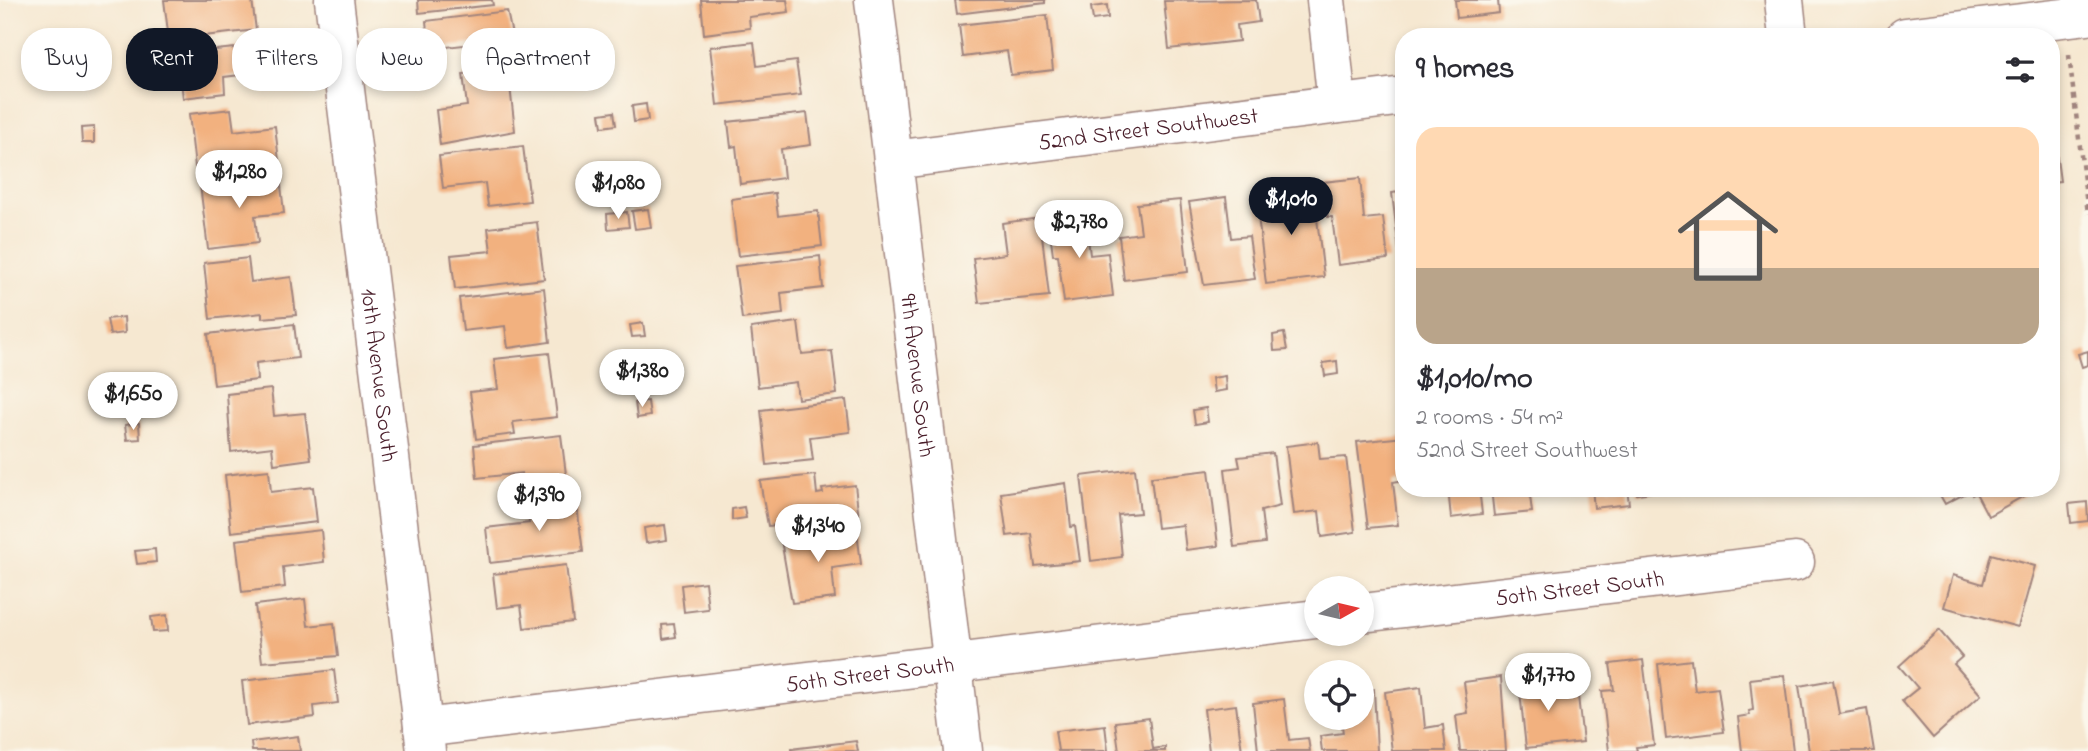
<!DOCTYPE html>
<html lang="en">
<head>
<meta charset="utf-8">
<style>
  :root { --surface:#fff; --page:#f2f2f3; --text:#2b2b33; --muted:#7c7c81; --line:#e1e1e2; --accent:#111827 }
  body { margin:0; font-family:"Indie Flower",sans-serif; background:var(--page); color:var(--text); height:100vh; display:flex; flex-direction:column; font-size:26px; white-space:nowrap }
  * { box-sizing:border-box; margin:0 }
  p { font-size:23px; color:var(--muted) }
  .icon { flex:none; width:38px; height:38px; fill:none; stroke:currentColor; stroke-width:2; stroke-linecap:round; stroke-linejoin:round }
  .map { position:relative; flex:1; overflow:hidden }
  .panel { position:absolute; left:1395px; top:28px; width:665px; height:469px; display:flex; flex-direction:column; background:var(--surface); border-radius:28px; box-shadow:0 4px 10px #0003 }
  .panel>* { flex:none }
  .guide { position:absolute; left:21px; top:28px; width:665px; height:63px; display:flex; gap:14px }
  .needle { width:46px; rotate:82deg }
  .buttons { position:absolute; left:1304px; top:576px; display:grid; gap:14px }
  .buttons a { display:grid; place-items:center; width:70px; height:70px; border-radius:50%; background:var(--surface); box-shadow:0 4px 10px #0003; font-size:35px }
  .price { position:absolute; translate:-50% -60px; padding:0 16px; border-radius:24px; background:#fff; color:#222; font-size:23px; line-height:46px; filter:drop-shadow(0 2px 4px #0008) }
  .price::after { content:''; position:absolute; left:50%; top:42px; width:21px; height:16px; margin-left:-10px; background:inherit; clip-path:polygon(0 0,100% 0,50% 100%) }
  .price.current { background:var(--accent); color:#fff }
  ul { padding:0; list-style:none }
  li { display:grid; align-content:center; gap:14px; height:371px; padding:0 21px }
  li+li { border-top:2px solid var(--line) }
  li span { display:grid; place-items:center; height:217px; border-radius:21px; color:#555 }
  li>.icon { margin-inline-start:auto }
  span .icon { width:126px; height:126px; fill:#fffc; stroke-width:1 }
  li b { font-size:30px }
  h2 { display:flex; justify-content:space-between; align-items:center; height:84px; padding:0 21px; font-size:30px }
  .chip { padding:0 24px; border-radius:28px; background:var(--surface); box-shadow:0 4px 10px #0003; font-size:24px; line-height:63px }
  .chip.current { background:var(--accent); color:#fff }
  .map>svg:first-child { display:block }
  .building { fill:#f2b17f }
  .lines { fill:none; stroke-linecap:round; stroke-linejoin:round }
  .street-casing { stroke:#a0847e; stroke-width:41 }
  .path { stroke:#a0847e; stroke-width:4.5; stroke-dasharray:5 5; stroke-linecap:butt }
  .street { stroke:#fff; stroke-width:38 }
  .labels { text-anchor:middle; stroke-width:6; stroke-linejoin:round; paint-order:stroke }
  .street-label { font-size:23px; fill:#4a1f2b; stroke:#fbf7ec }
</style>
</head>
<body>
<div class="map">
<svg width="2088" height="751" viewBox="0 0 2088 751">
  <rect width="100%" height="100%" fill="#fbf7ec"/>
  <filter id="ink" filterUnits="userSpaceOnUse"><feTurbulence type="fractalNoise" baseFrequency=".0143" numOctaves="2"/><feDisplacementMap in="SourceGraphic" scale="14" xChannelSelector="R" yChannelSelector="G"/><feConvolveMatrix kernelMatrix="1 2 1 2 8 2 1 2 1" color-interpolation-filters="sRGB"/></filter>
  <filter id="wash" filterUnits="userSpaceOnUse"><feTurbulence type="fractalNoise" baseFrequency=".00686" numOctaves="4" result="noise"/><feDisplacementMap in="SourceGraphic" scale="28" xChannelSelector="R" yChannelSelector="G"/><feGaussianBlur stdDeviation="1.57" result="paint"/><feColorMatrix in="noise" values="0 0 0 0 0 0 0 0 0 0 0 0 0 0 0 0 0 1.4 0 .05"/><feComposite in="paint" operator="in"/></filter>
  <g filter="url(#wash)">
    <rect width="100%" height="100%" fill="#f6e8d1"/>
    <g id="blocks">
      <g class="building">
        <polygon points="164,0 252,0 256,30 169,40"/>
        <polygon points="418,0 492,0 493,5 419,13"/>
        <polygon points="701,0 787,0 789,12 749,17 750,28 704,34"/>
        <polygon points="955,0 1045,0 1045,3 957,14"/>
        <polygon points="1256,0 1259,22 1237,25 1239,41 1169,49 1164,1"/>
        <polygon points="1455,0 1498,0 1499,13 1457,18"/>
        <polygon points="1107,5 1108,18 1093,20 1091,7"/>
        <polygon points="507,11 516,54 474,59 472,44 429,49 426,21"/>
        <polygon points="1047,15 1053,70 1011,75 1007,51 963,57 959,25"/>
        <polygon points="90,31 91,44 77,45 76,33"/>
        <polygon points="754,42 757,66 796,61 801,95 717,105 710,47"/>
        <polygon points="263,45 266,72 224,77 225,93 183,98 178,54"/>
        <polygon points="508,68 515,131 440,145 436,110 467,106 463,74"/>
        <polygon points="646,104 648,120 634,122 632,106"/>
        <polygon points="231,109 234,131 275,126 279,161 244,165 244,161 195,167 189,114"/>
        <polygon points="614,112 616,125 602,127 600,114"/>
        <polygon points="807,113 811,145 781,149 784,178 740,184 736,146 731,147 728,122"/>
        <polygon points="94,127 94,143 82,143 81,128"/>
        <polygon points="2051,136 2054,136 2060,181 2051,182"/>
        <polygon points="523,146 530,201 488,206 485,183 443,188 439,156"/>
        <polygon points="280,176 284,213 255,216 258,243 208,249 200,185"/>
        <polygon points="1360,178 1364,219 1383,217 1388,259 1338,265 1332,217 1328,217 1323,182"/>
        <polygon points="1313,185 1324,277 1266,284 1257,207 1274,205 1273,196 1282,195 1281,189"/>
        <polygon points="623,186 625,204 612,206 610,188"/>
        <polygon points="1404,191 1404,259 1400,259 1392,193"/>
        <polygon points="775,193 778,216 818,211 822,246 738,256 731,199"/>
        <polygon points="1226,197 1231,238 1249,236 1255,279 1204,285 1189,202"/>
        <polygon points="1180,200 1188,272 1124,280 1119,236 1141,233 1137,204"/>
        <polygon points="648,209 651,227 635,229 632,211"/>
        <polygon points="627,212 629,227 608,229 607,214"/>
        <polygon points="1085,213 1090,255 1108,253 1113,296 1064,302 1058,255 1053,255 1048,217"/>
        <polygon points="1040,218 1049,296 979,303 973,258 1006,254 1002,223"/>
        <polygon points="537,222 544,279 455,289 451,255 491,251 488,228"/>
        <polygon points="820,256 823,288 781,293 783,314 742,319 735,266"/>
        <polygon points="248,258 251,282 291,277 296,315 262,318 262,313 210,319 204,263"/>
        <polygon points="544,288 550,342 508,348 505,326 463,331 459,298"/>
        <polygon points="124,317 125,333 110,335 107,319"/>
        <polygon points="798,322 802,354 832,351 837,394 798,399 796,382 758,387 751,328"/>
        <polygon points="643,323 645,336 632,337 630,325"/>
        <polygon points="294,324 298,358 256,363 257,380 214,385 208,334"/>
        <polygon points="1284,333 1287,350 1274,351 1273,335"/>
        <polygon points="2088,351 2088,365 2082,367 2078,354"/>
        <polygon points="549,353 557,417 513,422 515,434 476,439 470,392 498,389 494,359"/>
        <polygon points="1337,361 1338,374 1325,376 1323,363"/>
        <polygon points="1225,376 1226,390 1214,392 1212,378"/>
        <polygon points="128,387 129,400 116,402 114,388"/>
        <polygon points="271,389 274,416 305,413 311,459 274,464 272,447 231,452 227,394"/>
        <polygon points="846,400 850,432 810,437 813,460 767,465 761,410"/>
        <polygon points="648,401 650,416 637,418 635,402"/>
        <polygon points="1206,408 1208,422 1195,424 1193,410"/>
        <polygon points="139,423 140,439 127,440 125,425"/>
        <polygon points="561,435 568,490 524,495 522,473 477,478 474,445"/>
        <polygon points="1404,437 1404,480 1393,482 1398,525 1368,528 1357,442"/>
        <polygon points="1318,442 1320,459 1346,457 1355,532 1322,537 1319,511 1294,514 1286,446"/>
        <polygon points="1273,453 1280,506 1261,511 1265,543 1234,547 1225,469 1240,467 1238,457"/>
        <polygon points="1135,469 1140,513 1118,515 1122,557 1091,561 1081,476"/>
        <polygon points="269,470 271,492 313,487 317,522 231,532 225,475"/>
        <polygon points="1209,470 1218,546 1186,550 1183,525 1157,528 1151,477"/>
        <polygon points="815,475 817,494 823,493 822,489 855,485 859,518 768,526 760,481"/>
        <polygon points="1066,483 1071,527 1075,526 1080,561 1035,566 1031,533 1007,536 1001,493"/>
        <polygon points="1448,488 1479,488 1482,514 1451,518"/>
        <polygon points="1491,488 1529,488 1532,512 1494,516"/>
        <polygon points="1592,488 1627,488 1629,504 1594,508"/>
        <polygon points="1637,488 1666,488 1667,490 1637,494"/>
        <polygon points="1936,488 2024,488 2027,494 1988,516 1976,493 1972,495 1970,491 1945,504"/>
        <polygon points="576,498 583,552 490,563 486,528 529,523 527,503"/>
        <polygon points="2087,502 2088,521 2071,523 2069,504"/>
        <polygon points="744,507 746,518 732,520 732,509"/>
        <polygon points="665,525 667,540 646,543 644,528"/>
        <polygon points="321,530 324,562 283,567 285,587 242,592 236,540"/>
        <polygon points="857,531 861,564 832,568 835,598 792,603 781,540"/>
        <polygon points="155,549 156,562 137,564 135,551"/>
        <polygon points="1991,554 2035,566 2018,627 1944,607 1953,575 1983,584"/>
        <polygon points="566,565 573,622 524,628 521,605 497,608 493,574"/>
        <polygon points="705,582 708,609 684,612 681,585"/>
        <polygon points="305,599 308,626 334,623 338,656 262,662 255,605"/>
        <polygon points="167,615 168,631 153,632 151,617"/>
        <polygon points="674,624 676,637 663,639 662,625"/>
        <polygon points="1939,630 1962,657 1954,664 1981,695 1933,738 1902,701 1918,688 1899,666"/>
        <polygon points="1643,660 1654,745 1636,747 1637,751 1609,751 1602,691 1614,690 1610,664"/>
        <polygon points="1691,660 1695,691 1718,688 1724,732 1666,739 1658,664"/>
        <polygon points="1549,669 1553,699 1578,696 1583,742 1526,748 1518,673"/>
        <polygon points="334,670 338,703 314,706 315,717 247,725 242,681"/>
        <polygon points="1784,675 1793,751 1742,751 1738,717 1750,715 1749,711 1753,710 1750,679"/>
        <polygon points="1501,677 1506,751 1460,751 1456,715 1468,713 1464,682"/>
        <polygon points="1833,680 1839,714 1867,709 1874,751 1809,751 1799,686"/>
        <polygon points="1421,687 1425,728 1443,725 1446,751 1392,751 1385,692"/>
        <polygon points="1374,689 1377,751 1322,751 1320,736 1343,733 1341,718 1362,718 1362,690"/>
        <polygon points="1284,699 1289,740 1308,738 1310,751 1258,751 1253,703"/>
        <polygon points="1236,705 1242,751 1209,751 1204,709"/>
        <polygon points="1149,718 1153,749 1165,747 1165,751 1119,751 1115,722"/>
        <polygon points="1105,725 1108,751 1058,751 1055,731"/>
        <polygon points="298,736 300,751 252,751 251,742"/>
        <polygon points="856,741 858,751 791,751 791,749"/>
      </g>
    </g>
  </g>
  <g filter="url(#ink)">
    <use href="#blocks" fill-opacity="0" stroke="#a0847e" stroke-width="2"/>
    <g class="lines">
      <g class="street-casing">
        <g id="street">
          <path id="s1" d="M334,0L426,751"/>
          <path id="s2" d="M874,0L963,751"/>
          <polyline points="1326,0 1337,104"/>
          <polyline points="1784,0 1788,37"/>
          <polyline points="1905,37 2088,15"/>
          <path id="s3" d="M893,160L1404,96"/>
          <path id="s4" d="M1362,613L1795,562"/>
          <path id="s5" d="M423,728L1316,619"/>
        </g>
      </g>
      <polyline class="path" points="2069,55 2088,214"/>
      <use href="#street" class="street"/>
    </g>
  </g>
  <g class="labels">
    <g class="street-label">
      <text dy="8" stroke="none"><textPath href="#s3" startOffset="257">52nd Street Southwest</textPath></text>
      <text dy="8" stroke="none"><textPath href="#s1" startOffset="378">10th Avenue South</textPath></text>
      <text dy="8" stroke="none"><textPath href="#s2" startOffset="378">9th Avenue South</textPath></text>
      <text dy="8" stroke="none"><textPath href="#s4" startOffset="219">50th Street South</textPath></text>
      <text dy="8" stroke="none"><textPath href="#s5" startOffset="450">50th Street South</textPath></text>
    </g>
  </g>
</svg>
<div class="buttons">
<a><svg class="needle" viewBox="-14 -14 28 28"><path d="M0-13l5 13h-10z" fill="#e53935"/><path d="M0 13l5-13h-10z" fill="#7c7c81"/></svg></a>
<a><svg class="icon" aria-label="locate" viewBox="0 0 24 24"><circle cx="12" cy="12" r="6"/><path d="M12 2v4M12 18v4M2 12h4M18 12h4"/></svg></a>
</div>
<b class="price" style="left:239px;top:210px">$1,280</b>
<b class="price" style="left:618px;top:221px">$1,080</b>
<b class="price current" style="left:1291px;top:237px">$1,010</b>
<b class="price" style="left:1079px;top:260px">$2,780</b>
<b class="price" style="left:642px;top:409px">$1,380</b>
<b class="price" style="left:133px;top:432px">$1,650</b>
<b class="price" style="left:539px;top:533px">$1,390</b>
<b class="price" style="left:818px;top:564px">$1,340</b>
<b class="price" style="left:1548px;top:713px">$1,770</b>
<div class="guide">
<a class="chip">Buy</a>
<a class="chip current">Rent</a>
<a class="chip">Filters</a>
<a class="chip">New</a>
<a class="chip">Apartment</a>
</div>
<section class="panel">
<h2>9 homes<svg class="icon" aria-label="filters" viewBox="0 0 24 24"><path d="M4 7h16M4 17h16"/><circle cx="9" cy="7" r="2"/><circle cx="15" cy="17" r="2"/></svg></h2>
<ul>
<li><span style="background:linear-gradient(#ffd9b3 65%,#b9a48a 0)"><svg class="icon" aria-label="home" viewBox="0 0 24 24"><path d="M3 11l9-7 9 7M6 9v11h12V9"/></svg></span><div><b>$1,010/mo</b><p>2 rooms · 54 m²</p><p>52nd Street Southwest</p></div></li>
</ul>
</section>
</div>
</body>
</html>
